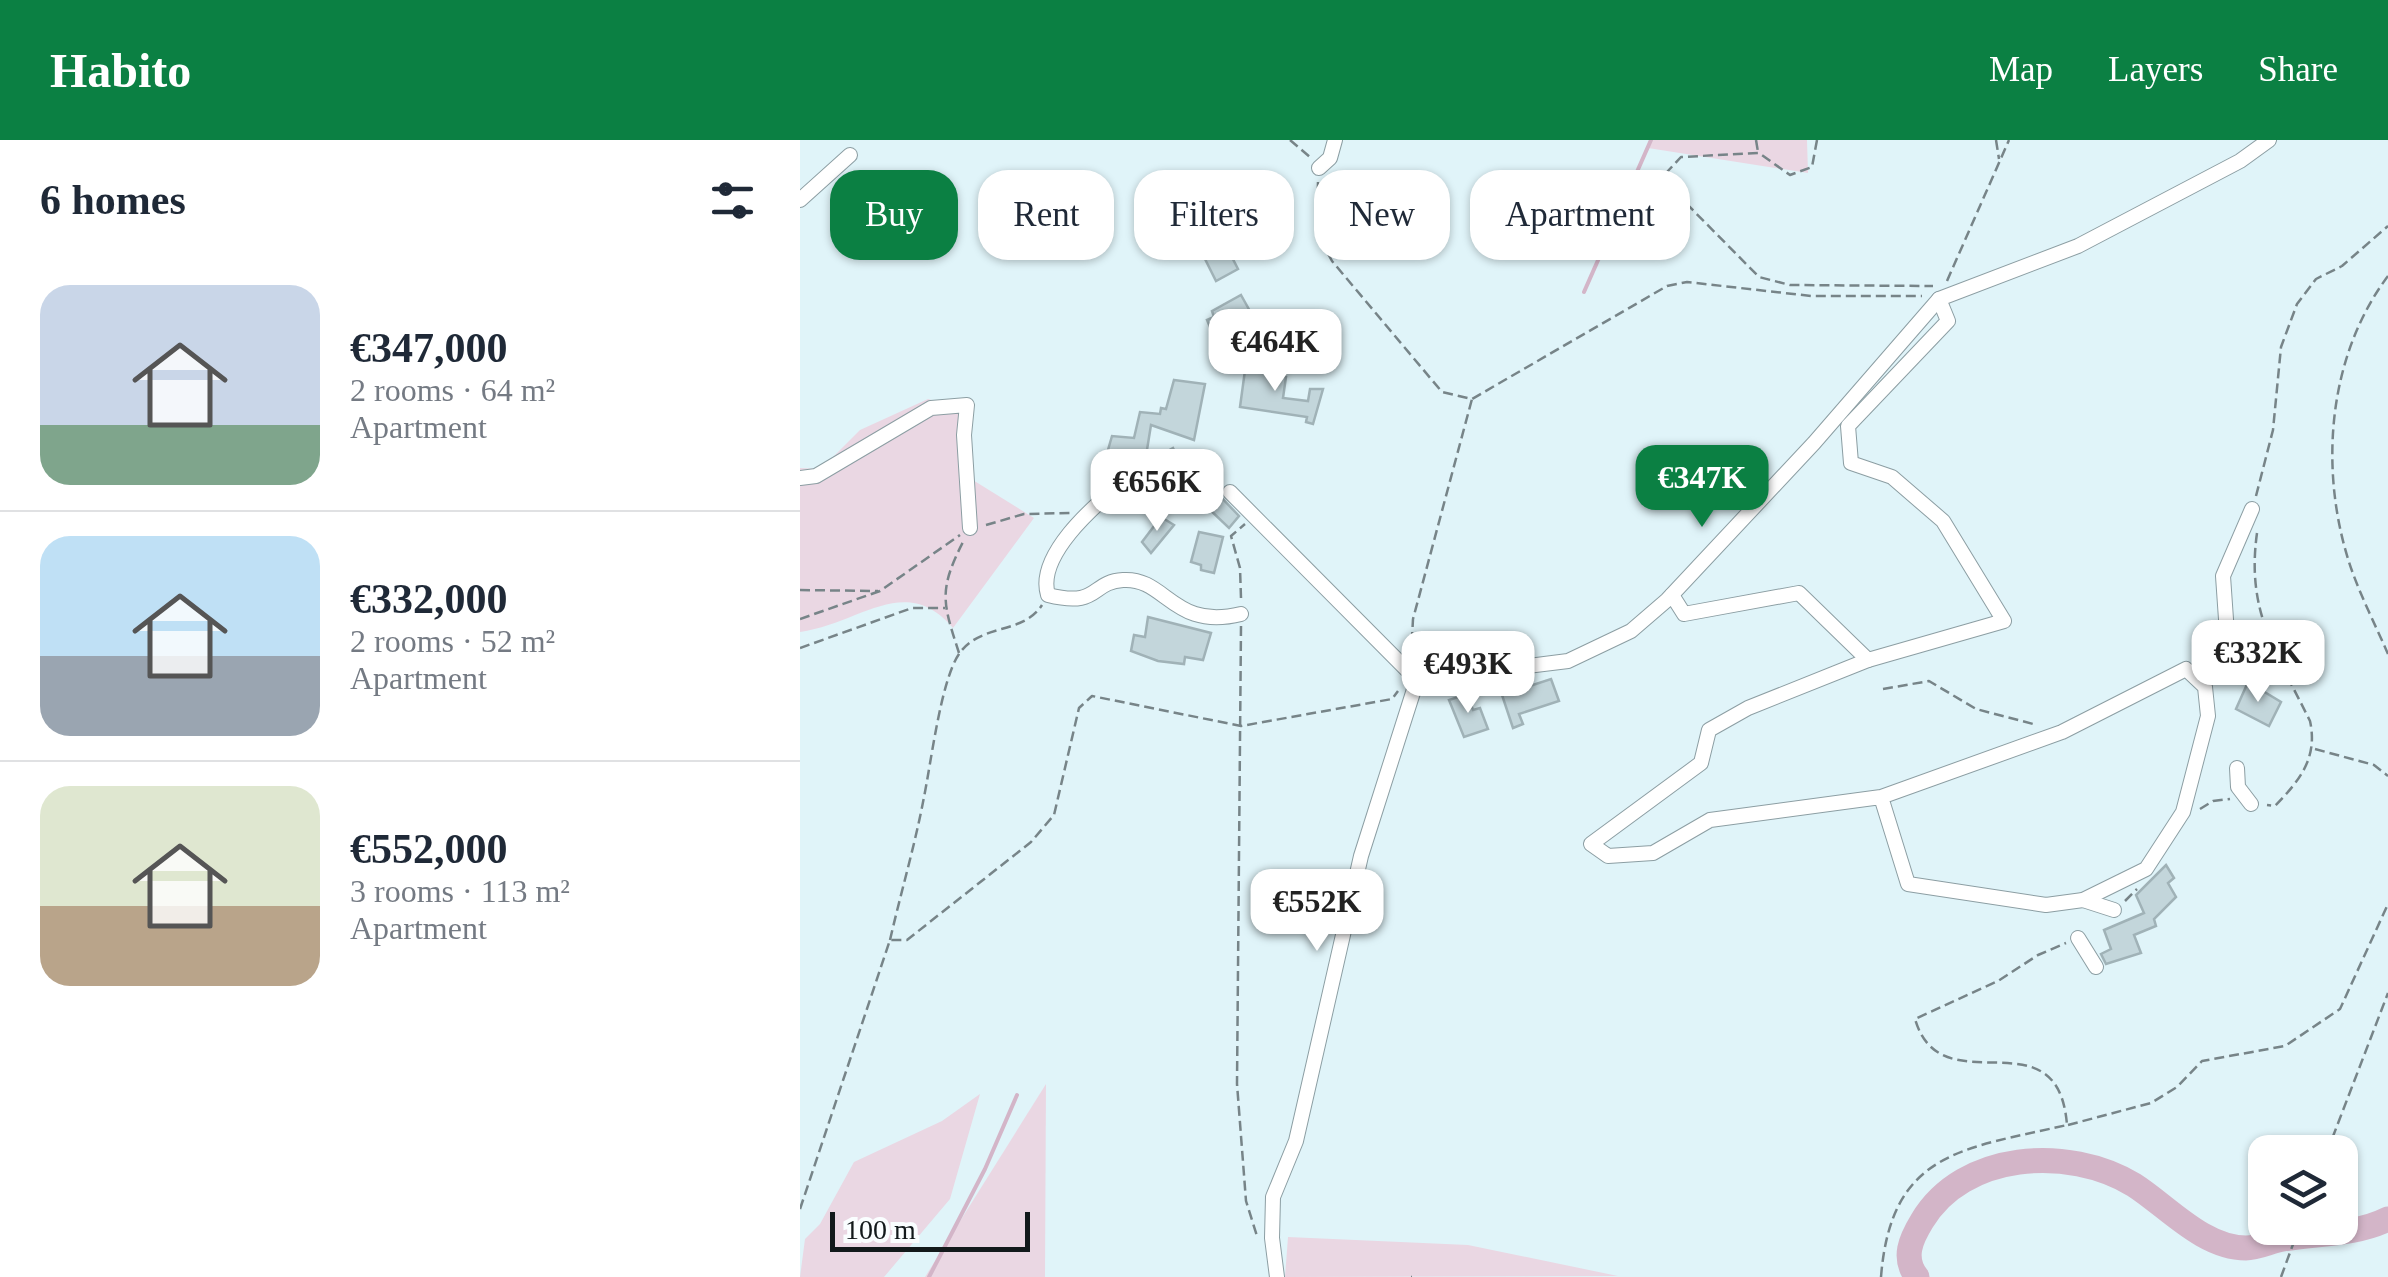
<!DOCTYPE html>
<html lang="en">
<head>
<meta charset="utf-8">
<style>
  :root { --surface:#fff; --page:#f6f6f7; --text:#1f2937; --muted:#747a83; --line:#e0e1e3; --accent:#0b8043 }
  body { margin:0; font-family:Georgia,serif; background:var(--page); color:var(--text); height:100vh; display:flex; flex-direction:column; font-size:38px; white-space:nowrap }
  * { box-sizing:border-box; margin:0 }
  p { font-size:32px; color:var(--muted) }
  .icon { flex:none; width:55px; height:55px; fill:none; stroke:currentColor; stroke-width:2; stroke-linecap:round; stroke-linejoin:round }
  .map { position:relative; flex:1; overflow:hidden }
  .sheet { display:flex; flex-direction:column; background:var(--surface); width:800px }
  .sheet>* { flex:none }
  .top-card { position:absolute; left:30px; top:30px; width:950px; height:90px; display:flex; gap:20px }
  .fabs { position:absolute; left:1448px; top:995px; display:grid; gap:20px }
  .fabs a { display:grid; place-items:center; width:110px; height:110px; border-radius:20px; background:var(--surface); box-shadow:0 2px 8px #0004; font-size:50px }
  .scale { position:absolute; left:30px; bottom:25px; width:200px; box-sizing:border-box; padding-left:10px; border:5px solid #12191b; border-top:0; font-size:28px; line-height:35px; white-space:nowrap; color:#12191b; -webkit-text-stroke:8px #fafeff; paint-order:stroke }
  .price { position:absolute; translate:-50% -85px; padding:0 22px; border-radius:20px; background:#fff; color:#222; font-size:32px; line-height:65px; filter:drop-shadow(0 2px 5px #0008) }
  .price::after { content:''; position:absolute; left:50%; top:60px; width:30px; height:22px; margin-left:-15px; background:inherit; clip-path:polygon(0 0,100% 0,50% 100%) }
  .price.active { background:var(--accent); color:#fff }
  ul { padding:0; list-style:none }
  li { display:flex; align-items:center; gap:30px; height:250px; padding:0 40px }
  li+li { border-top:2px solid var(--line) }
  li span { display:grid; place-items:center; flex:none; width:280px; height:200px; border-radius:30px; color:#555 }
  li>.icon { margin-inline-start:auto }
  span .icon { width:120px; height:120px; fill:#fffc; stroke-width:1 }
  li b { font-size:42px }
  h2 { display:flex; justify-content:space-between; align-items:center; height:120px; padding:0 40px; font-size:42px }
  .chip { padding:0 35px; border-radius:30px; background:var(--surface); box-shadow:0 2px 8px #0004; font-size:35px; line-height:90px }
  .chip.active { background:var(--accent); color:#fff }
  header { display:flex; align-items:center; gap:60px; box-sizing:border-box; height:140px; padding:0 50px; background:var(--accent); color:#fff }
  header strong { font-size:48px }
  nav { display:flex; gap:55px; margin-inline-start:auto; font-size:35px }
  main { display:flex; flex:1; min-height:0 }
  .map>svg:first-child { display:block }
  .green { fill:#ead7e3 }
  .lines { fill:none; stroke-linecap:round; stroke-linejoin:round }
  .stream { stroke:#d3b5c8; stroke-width:4 }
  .river { stroke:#d3b5c8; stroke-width:25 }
  .building { fill:#c3d6db; stroke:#a0b2b7; stroke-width:2.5 }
  .minor-casing { stroke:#8c9ea3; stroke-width:16 }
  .path { stroke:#778488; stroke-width:2.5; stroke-dasharray:10 5; stroke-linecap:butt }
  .minor { stroke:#fff; stroke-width:14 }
</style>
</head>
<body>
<header>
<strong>Habito</strong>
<nav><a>Map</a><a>Layers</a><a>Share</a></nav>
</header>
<main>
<section class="sheet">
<h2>6 homes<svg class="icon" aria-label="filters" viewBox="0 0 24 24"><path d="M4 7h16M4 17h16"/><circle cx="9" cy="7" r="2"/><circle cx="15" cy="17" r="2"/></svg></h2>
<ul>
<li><span style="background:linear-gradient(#c9d6e8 70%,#7fa58c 0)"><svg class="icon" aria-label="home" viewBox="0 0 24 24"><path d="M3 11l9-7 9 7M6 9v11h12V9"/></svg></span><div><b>€347,000</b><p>2 rooms · 64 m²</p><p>Apartment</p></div></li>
<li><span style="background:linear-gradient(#bfe0f5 60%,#9aa5b1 0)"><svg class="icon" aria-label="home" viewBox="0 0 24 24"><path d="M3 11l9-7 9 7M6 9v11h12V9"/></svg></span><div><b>€332,000</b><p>2 rooms · 52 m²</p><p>Apartment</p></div></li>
<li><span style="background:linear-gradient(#dfe7d0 60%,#b9a48a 0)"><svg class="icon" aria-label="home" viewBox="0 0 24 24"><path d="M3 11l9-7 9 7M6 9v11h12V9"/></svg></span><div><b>€552,000</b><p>3 rooms · 113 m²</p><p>Apartment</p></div></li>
</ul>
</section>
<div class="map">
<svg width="1588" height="1137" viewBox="0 0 1588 1137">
  <rect width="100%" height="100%" fill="#e0f4f9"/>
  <g class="green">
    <polygon points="851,0 1007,0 1008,33 848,8"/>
    <path d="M128,259L173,272L168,337L234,378L153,488C105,432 60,484 0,492V328L21,329L60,290Z"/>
    <polygon points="246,944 245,1137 125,1137"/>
    <polygon points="180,954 150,1059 84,1137 0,1137 5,1099 20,1084 54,1022 142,981"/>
    <polygon points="488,1097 668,1105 818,1136 485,1137"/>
  </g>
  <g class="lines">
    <g class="stream">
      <polyline points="784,152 851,0"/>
      <polyline points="129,1137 185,1029 217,955"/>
    </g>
    <path class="river" d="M1117,1137C1102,1118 1111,1099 1122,1081C1163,1012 1268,1005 1334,1045C1367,1066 1403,1108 1446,1108C1458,1108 1471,1101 1483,1099C1518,1093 1556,1095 1588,1079"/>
  </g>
  <g class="building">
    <polygon points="420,94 438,129 416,141 398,105"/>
    <polygon points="441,155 456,182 425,199 422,192 415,199 407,180 414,177 412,171"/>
    <polygon points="446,223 470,226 470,232 486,237 483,258 508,261 510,249 523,249 513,284 506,282 507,277 440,267"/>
    <polygon points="374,240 405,244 394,300 351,285 346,316 308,310 312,296 334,298 340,272 360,274 361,268 366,269"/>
    <polygon points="373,308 387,336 408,318 419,334 420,356 439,376 429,388 385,346 383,354 376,345 358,358 345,340 357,334 350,321"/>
    <polygon points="361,377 374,385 351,413 342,402"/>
    <polygon points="399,392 423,397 414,433 401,430 401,425 391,422"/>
    <polygon points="348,477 411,493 403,520 385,517 384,524 358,521 331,511 334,495 345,497"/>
    <polygon points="751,539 759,561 719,574 723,584 713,588 702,555"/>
    <polygon points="1448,542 1481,562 1469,586 1436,569"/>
    <polygon points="667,554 673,570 680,568 688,589 664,597 649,560"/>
    <polygon points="1366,725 1374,738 1368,743 1376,757 1354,779 1356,786 1334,795 1341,813 1306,824 1301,814 1311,809 1304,790 1344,773 1336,755"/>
  </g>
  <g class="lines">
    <g class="minor-casing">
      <g id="minor">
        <polyline points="519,28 530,18 535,0"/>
        <polyline points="0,60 50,15"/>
        <polyline points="0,338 16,336 131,268 167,265 164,295 170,388"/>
        <path d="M320,344C293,367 236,416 248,455C300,468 290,442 323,440C366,437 373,491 441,474"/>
        <polyline points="430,352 617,540 768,521 831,491 867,460 1014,303 1139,159 1278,106 1440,21 1469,0"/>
        <polyline points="872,455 884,474 999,453 1068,520 1204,481 1143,381 1092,337 1051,323 1048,286 1148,181 1139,159"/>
        <polyline points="1068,520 948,568 909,590 901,623 791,704 808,716 853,713 910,680 1081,657 1262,592 1386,529 1405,547 1408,576 1383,672 1346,729 1283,760 1246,765 1108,744 1081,657"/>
        <polyline points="1430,537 1423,436 1452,369"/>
        <polyline points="1437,628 1438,647 1451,664"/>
        <polyline points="1283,760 1314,770"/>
        <polyline points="1278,798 1296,827"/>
        <polyline points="477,1137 472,1098 473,1057 496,1001 561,716 617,540"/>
      </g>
    </g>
    <g class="path">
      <polyline points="490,0 510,17"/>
      <polyline points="956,0 958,12"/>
      <polyline points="1017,0 1012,27 990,35 959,13 881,17 867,32 875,52 959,137 990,145 1133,146"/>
      <polyline points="1196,0 1199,19"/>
      <polyline points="518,42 517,93 532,121 642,252 672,259 867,146 887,142 1011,156 1122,156"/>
      <path d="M1588,136C1528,216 1519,328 1549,422C1559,453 1575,484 1588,514"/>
      <polyline points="1147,141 1209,0"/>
      <polyline points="1456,356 1473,290 1481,207 1497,164 1516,139 1542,126 1588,86"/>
      <polyline points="186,385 224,374 271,373"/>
      <path d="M1457,393C1446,472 1476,512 1510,581C1518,618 1500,640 1475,666L1467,665"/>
      <polyline points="0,450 78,451"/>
      <polyline points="441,458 440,428 431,396 445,384"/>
      <polyline points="0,479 80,451 160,395"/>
      <polyline points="441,486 437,944 446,1061 457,1096"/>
      <polyline points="0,508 112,468 145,468"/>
      <path d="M159,513C143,463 138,451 163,402"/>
      <polyline points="611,517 613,479 672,259"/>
      <polyline points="1083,549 1129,541 1176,569 1237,585"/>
      <polyline points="1515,609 1574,625 1588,636"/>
      <polyline points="1400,669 1413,661 1430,659"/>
      <polyline points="1325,761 1337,749"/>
      <path d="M90,800C101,752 115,705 124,657C131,623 141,540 159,514C180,483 223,495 242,465"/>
      <polyline points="1268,985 1351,963 1377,947 1402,921 1485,906 1540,869 1588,764"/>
      <polyline points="1527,1012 1588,853"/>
      <polyline points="0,1069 90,800 107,800 231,702 254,675 279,568 292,556 441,586 592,559 598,551"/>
      <polyline points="611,1137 612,1137"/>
      <path d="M1081,1137C1091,1011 1163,1009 1267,985C1258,870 1141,969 1115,879L1198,841L1238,815L1266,803"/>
      <polyline points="1481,1137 1499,1088"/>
    </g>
    <use href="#minor" class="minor"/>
  </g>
</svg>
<div class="fabs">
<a><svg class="icon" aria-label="layers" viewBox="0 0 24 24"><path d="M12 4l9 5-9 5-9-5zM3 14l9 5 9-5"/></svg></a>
</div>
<div class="scale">100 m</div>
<b class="price" style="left:475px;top:254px">€464K</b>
<b class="price active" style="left:902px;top:390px">€347K</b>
<b class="price" style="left:357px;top:394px">€656K</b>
<b class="price" style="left:1458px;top:565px">€332K</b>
<b class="price" style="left:668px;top:576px">€493K</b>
<b class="price" style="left:517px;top:814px">€552K</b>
<div class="top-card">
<a class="chip active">Buy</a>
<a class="chip">Rent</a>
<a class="chip">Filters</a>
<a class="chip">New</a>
<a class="chip">Apartment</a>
</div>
</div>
</main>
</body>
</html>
